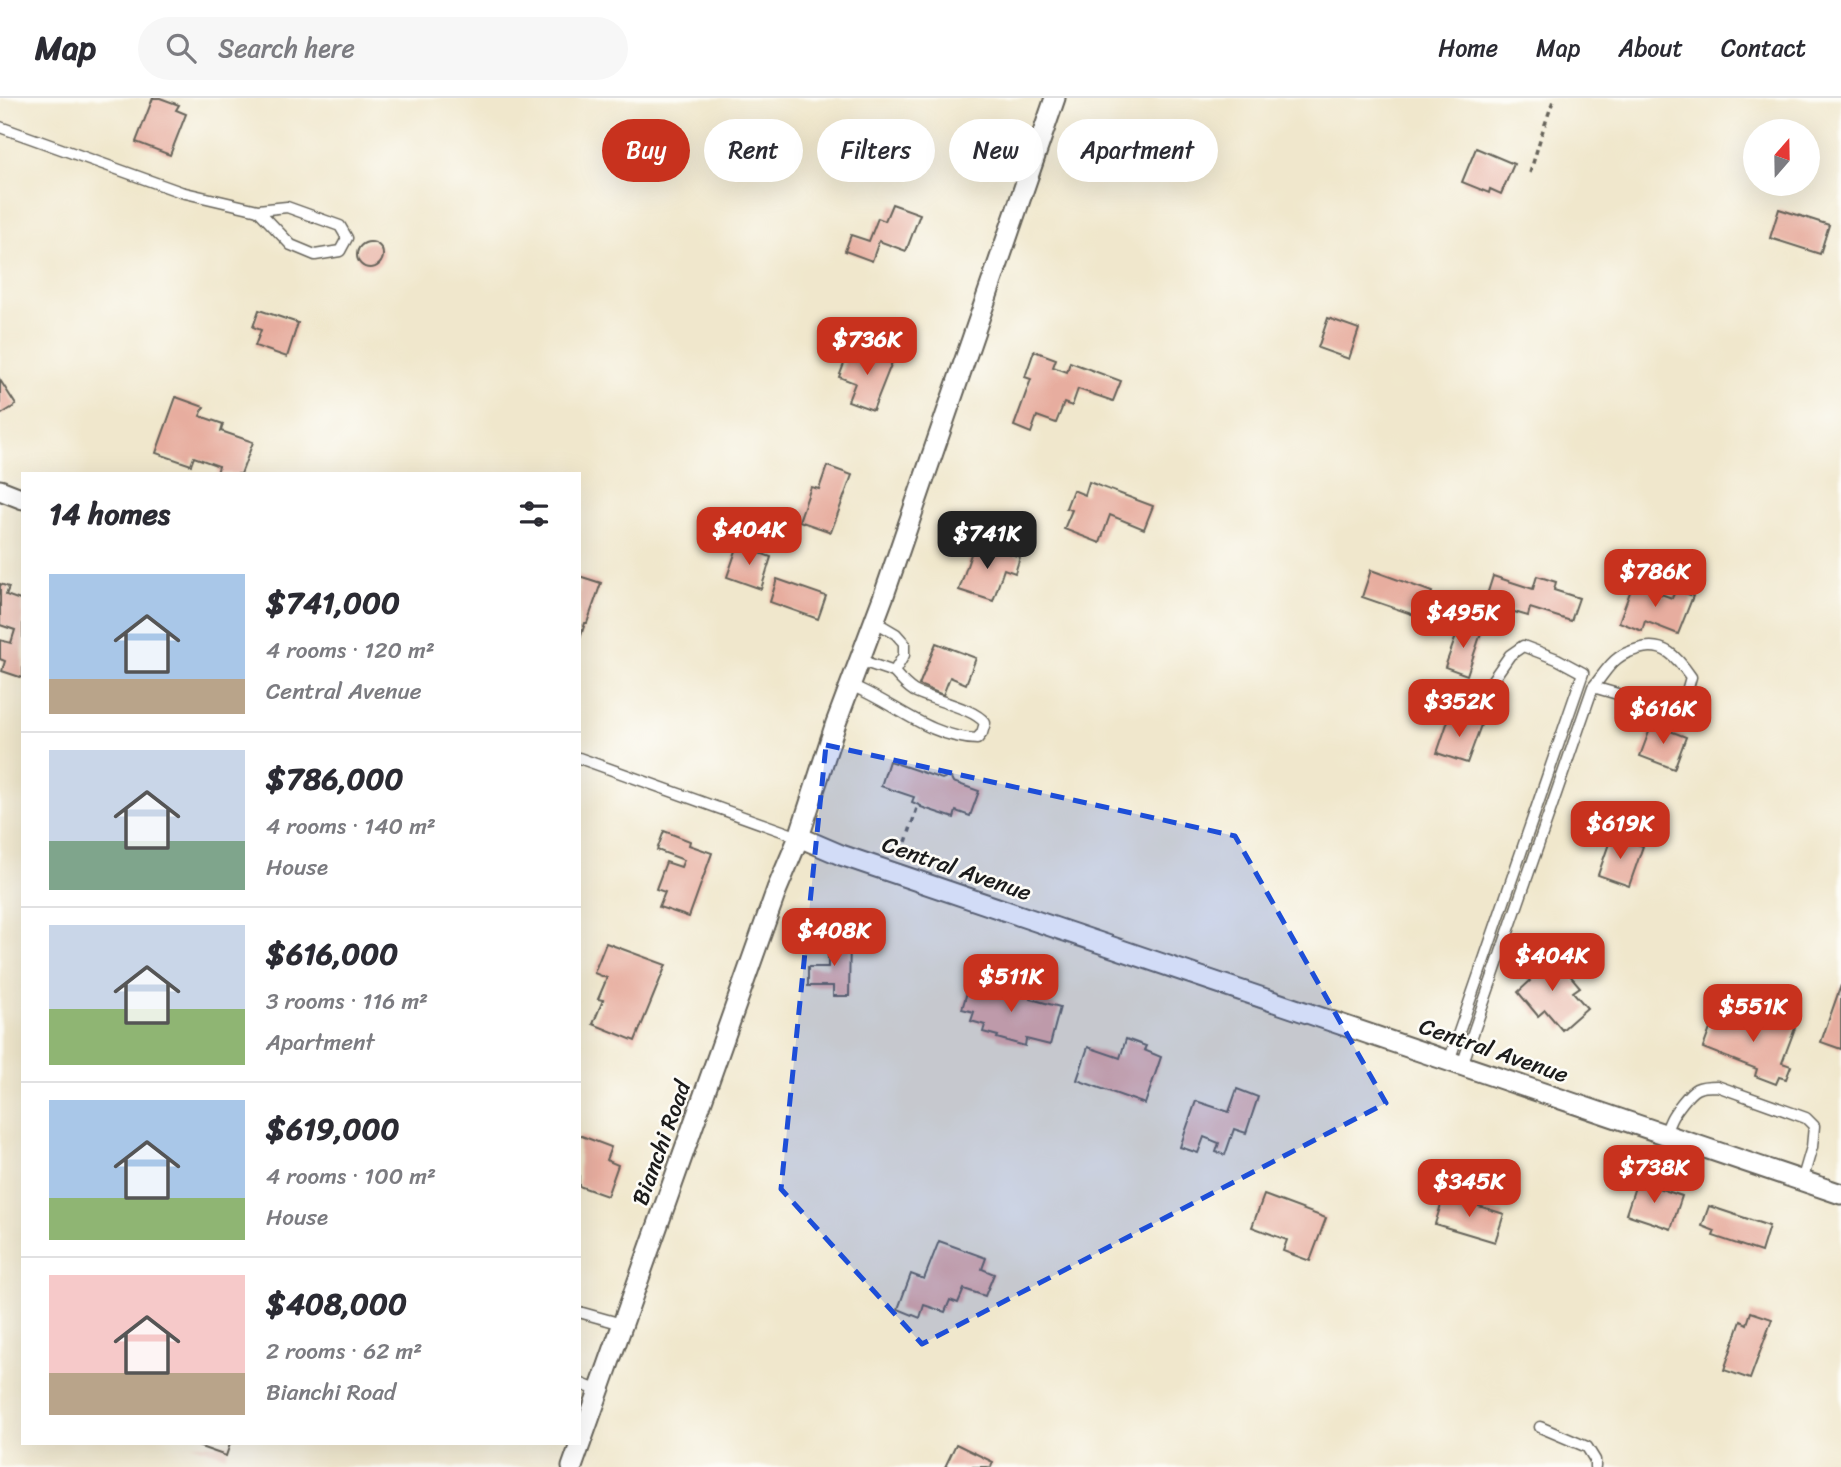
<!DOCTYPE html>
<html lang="en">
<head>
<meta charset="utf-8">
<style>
  :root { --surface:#fff; --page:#f7f7f7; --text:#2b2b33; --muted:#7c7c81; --line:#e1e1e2; --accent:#c8321e }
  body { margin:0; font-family:Sriracha,sans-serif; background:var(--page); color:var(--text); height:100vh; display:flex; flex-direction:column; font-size:26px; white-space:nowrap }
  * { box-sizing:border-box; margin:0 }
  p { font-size:23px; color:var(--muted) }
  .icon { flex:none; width:38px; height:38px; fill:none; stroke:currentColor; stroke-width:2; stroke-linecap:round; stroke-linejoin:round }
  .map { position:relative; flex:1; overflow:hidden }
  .panel { position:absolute; left:21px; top:374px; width:560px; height:973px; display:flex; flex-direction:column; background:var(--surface); border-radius:0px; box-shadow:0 7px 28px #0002 }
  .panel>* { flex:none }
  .banner { position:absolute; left:602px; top:21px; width:665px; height:63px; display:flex; gap:14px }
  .needle { width:46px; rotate:20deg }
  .tools { position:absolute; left:1743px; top:21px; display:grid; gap:14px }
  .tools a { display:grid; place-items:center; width:77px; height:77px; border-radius:50%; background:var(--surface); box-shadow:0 7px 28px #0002; font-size:35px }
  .price { position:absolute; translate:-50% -60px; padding:0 16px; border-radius:14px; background:var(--accent); color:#fff; font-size:23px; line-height:46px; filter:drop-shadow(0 2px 4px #0008) }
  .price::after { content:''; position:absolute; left:50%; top:42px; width:21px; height:16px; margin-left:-10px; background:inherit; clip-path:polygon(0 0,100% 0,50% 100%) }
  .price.current { background:#222; color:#fff }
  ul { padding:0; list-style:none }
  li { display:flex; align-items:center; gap:21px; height:175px; padding:0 28px }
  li+li { border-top:2px solid var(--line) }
  li span { display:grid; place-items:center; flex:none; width:196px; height:140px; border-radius:0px; color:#555 }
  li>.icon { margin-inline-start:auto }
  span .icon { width:84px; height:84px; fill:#fffc; stroke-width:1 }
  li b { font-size:30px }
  h2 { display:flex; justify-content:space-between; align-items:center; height:84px; padding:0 28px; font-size:30px }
  .tag { padding:0 24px; border-radius:32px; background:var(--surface); box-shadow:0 7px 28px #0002; font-size:24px; line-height:63px }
  .tag.current { background:var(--accent); color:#fff }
  header { display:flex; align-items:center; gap:42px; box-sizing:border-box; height:98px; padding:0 35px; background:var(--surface); border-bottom:2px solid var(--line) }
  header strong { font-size:33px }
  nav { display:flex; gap:38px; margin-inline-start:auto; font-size:24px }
  .search { width:490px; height:63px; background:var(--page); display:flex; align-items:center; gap:18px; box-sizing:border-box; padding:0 24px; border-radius:38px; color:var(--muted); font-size:26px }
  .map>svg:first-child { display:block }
  .building { fill:#e7ad9f }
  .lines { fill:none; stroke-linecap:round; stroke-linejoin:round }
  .service-casing { stroke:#66635a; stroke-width:13 }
  .minor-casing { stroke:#66635a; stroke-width:23 }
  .path { stroke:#66635a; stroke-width:3.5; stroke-dasharray:5 5; stroke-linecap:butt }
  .service { stroke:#fff; stroke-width:10 }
  .minor { stroke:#fff; stroke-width:19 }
  .marked { fill:#1d4ed8; fill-opacity:0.2; stroke:#1d4ed8; stroke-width:5; stroke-dasharray:14 9; stroke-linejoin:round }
  .labels { text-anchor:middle; stroke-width:5; stroke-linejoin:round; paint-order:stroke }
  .street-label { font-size:23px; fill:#1c1c1c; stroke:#fdfcf7 }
</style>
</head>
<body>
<header>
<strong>Map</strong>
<div class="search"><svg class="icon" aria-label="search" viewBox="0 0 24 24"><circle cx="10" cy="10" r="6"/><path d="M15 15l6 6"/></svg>Search here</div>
<nav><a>Home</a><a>Map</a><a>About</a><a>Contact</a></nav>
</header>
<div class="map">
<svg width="1841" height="1369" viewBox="0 0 1841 1369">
  <rect width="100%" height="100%" fill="#fdfcf7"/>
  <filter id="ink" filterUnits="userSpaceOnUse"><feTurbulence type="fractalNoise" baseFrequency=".0143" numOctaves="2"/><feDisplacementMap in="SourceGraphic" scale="14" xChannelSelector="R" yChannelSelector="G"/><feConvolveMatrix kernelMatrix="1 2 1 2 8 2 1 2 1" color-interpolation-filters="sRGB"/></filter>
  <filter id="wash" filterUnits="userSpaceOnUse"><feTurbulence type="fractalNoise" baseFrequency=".00686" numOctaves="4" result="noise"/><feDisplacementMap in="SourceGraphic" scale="28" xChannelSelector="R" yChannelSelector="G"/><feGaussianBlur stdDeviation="1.57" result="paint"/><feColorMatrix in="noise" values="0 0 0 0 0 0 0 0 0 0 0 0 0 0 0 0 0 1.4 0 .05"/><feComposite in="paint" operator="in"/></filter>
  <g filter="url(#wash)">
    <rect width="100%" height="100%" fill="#f0e7cc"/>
    <g id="blocks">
      <g class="building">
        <polygon points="153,0 160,0 179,7 176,12 186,16 170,57 136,44"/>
        <polygon points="1476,50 1514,66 1501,96 1490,91 1489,95 1462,84"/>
        <polygon points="892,106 920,116 906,153 879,143 872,163 845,153 851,137 869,143 878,120 885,123"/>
        <polygon points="1779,111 1829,127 1820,156 1770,140"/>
        <circle cx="370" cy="157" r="13"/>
        <polygon points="259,212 298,225 287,259 255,248 261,232 253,229"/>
        <polygon points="1328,220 1359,231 1349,261 1318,250"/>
        <polygon points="869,250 894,259 873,312 848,303 855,285 839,279 847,258 863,265"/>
        <polygon points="1034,253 1056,261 1053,269 1067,274 1070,264 1121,283 1113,303 1078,291 1072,308 1064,305 1056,325 1037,318 1031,335 1014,328 1031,281 1025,279"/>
        <polygon points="0,282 16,307 0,317"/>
        <polygon points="176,299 204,309 200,318 223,326 221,333 253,344 241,376 221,376 217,375 219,368 194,359 191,367 156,355"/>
        <polygon points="827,368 852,377 831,434 799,423 811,389 819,391"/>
        <polygon points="1089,384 1153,408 1144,431 1110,417 1100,445 1064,431 1072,412 1066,410 1073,392 1085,397"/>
        <polygon points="975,444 1020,459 1015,475 1004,471 993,503 959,492"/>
        <polygon points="738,447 771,459 761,491 727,479"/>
        <polygon points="1371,472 1432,494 1423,520 1362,499"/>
        <polygon points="579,478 601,485 587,525 585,525 580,541"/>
        <polygon points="1493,478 1533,491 1537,478 1556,484 1554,492 1579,500 1571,523 1530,510 1528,518 1504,511 1505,506 1486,500"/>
        <polygon points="777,481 826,498 818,521 770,504"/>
        <polygon points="0,486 9,489 6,497 23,503 23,580 2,573 5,563 0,561 0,542 11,545 15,532 0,527"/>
        <polygon points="1633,486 1672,500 1676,492 1693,498 1678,536 1645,523 1642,533 1619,524"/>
        <polygon points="1460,527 1481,535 1467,577 1445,569"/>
        <polygon points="936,545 976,560 966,586 950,579 943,597 919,587"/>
        <polygon points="1450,617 1481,627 1467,665 1437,655"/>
        <polygon points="1652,626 1686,639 1674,671 1640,658"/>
        <polygon points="889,663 942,681 946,679 951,680 953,684 979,693 970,718 956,713 954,720 921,709 921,708 912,704 914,699 881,688"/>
        <polygon points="664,733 690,743 689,747 712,755 689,819 659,809 665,794 656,791 666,764 681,769 684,762 657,752"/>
        <polygon points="1612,737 1643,748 1629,788 1598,777"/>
        <polygon points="828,840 850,840 849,898 833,898 833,888 808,888 808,869 828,869"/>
        <polygon points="606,845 666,867 635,943 593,926 603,902 598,901 607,880 594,875"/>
        <polygon points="1536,861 1544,872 1557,862 1580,889 1573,894 1587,910 1562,932 1545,912 1538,918 1518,894 1530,883 1522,873"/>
        <polygon points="971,881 1032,897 1031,901 1060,909 1050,947 1026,941 1025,948 997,940 998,938 983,934 985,927 971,923 974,914 962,911"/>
        <polygon points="1841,887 1841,951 1821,944"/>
        <polygon points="1747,912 1795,930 1782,965 1791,968 1786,981 1779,979 1776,986 1755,978 1757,971 1703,950 1714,920 1730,926 1735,914 1745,918"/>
        <polygon points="1126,941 1146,948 1144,952 1161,959 1145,1006 1077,982 1088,949 1120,960"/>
        <polygon points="1237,991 1258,999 1246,1035 1234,1031 1225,1057 1216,1054 1219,1045 1204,1039 1198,1055 1180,1049 1196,1003 1229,1014"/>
        <polygon points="579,1037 611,1049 606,1062 618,1067 607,1098 579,1088"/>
        <polygon points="1637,1083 1682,1098 1671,1131 1626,1116"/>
        <polygon points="1264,1097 1326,1120 1310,1163 1283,1153 1287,1142 1252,1129"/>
        <polygon points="1444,1097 1504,1116 1495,1144 1435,1126"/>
        <polygon points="1709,1108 1769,1128 1761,1154 1713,1138 1715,1133 1702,1128"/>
        <polygon points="939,1143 986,1160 982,1171 994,1176 985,1198 964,1191 958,1205 950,1202 945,1214 924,1207 920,1220 898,1211 911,1176 924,1181"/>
        <polygon points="1751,1214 1772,1221 1750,1281 1724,1272 1741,1223 1747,1226"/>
        <polygon points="192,1346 230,1346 226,1358"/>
        <polygon points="956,1346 993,1364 991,1369 945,1369"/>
      </g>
    </g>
  </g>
  <g filter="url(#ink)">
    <use href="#blocks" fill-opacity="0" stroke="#66635a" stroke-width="2"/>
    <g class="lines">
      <g class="service-casing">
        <g id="service">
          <polyline points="0,29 181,94 258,112 287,109 340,128 347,140 340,153 315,157 291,147 258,112"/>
          <polyline points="859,562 894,574 904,557 904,545 896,536 874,523"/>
          <path d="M850,587C894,604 927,639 977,641L982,635L985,625C974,610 932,602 914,593C906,588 900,581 894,574"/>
          <polyline points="579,660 799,739"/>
          <polyline points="1449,963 1583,575 1557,561 1523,548 1510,557 1487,590"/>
          <path d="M1462,967L1593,589C1601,580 1608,567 1618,560C1624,555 1631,553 1638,551C1664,543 1677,559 1691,579L1687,593L1678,606L1656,607L1593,589"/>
          <path d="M1665,1036C1671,1020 1672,1018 1682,1005C1694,990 1697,988 1717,988L1806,1020L1814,1028L1812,1049L1802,1083"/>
          <polyline points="579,1214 622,1226"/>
          <polyline points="579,1285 599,1293"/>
          <polyline points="1540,1329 1587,1349 1595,1362 1595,1369"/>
        </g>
      </g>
      <g class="minor-casing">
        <g id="minor">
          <polyline points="1055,0 884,497 836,625 799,739 841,757 1841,1096"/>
          <polyline points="0,392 23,401"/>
          <polyline points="572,1369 777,791 799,739"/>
        </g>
      </g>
      <g class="path">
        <polyline points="1530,75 1542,35 1554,0"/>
        <polyline points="906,744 918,707"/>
      </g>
      <use href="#service" class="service"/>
      <use href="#minor" class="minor"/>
    </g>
  </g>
  <path class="marked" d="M826,647L1235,738L1386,1005L922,1246L781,1091Z"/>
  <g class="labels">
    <g class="street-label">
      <text transform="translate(957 770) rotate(19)" y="8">Central Avenue</text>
      <text transform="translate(1494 952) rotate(19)" y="8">Central Avenue</text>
      <text transform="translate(661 1045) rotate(-70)" y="8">Bianchi Road</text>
    </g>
  </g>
</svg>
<div class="tools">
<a><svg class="needle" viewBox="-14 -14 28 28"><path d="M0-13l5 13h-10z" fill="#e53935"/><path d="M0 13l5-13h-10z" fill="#7c7c81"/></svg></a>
</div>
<b class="price" style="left:867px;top:279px">$736K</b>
<b class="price" style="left:749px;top:469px">$404K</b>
<b class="price current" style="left:987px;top:473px">$741K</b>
<b class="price" style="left:1655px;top:511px">$786K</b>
<b class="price" style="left:1463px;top:552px">$495K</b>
<b class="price" style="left:1459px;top:641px">$352K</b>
<b class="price" style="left:1663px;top:648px">$616K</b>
<b class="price" style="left:1620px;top:763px">$619K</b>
<b class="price" style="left:834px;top:870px">$408K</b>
<b class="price" style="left:1552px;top:895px">$404K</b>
<b class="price" style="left:1011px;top:916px">$511K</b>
<b class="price" style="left:1753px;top:946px">$551K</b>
<b class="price" style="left:1654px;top:1107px">$738K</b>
<b class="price" style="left:1469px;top:1121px">$345K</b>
<div class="banner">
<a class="tag current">Buy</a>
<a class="tag">Rent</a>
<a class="tag">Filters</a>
<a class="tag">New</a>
<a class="tag">Apartment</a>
</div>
<section class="panel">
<h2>14 homes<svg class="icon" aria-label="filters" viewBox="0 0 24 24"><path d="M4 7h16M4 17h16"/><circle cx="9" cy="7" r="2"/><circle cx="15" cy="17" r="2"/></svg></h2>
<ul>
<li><span style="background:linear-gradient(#a9c7e8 75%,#b9a48a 0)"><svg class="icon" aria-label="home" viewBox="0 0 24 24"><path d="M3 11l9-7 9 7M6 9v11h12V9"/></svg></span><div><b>$741,000</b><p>4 rooms · 120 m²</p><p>Central Avenue</p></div></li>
<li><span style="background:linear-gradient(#c9d6e8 65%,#7fa58c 0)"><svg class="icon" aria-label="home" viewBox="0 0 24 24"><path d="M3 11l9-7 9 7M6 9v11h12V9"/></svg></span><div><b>$786,000</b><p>4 rooms · 140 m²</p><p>House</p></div></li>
<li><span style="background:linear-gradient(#c9d6e8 60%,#8fb573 0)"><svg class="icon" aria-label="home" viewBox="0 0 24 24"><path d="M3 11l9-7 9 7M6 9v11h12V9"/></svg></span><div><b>$616,000</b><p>3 rooms · 116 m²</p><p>Apartment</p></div></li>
<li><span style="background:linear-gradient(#a9c7e8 70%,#8fb573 0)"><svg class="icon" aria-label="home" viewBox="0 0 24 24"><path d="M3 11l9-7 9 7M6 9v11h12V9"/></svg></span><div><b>$619,000</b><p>4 rooms · 100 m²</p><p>House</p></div></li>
<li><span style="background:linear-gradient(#f6c9c9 70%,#b9a48a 0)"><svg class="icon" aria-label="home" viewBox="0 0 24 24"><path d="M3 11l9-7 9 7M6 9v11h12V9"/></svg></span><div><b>$408,000</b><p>2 rooms · 62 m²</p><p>Bianchi Road</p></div></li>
</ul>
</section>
</div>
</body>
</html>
